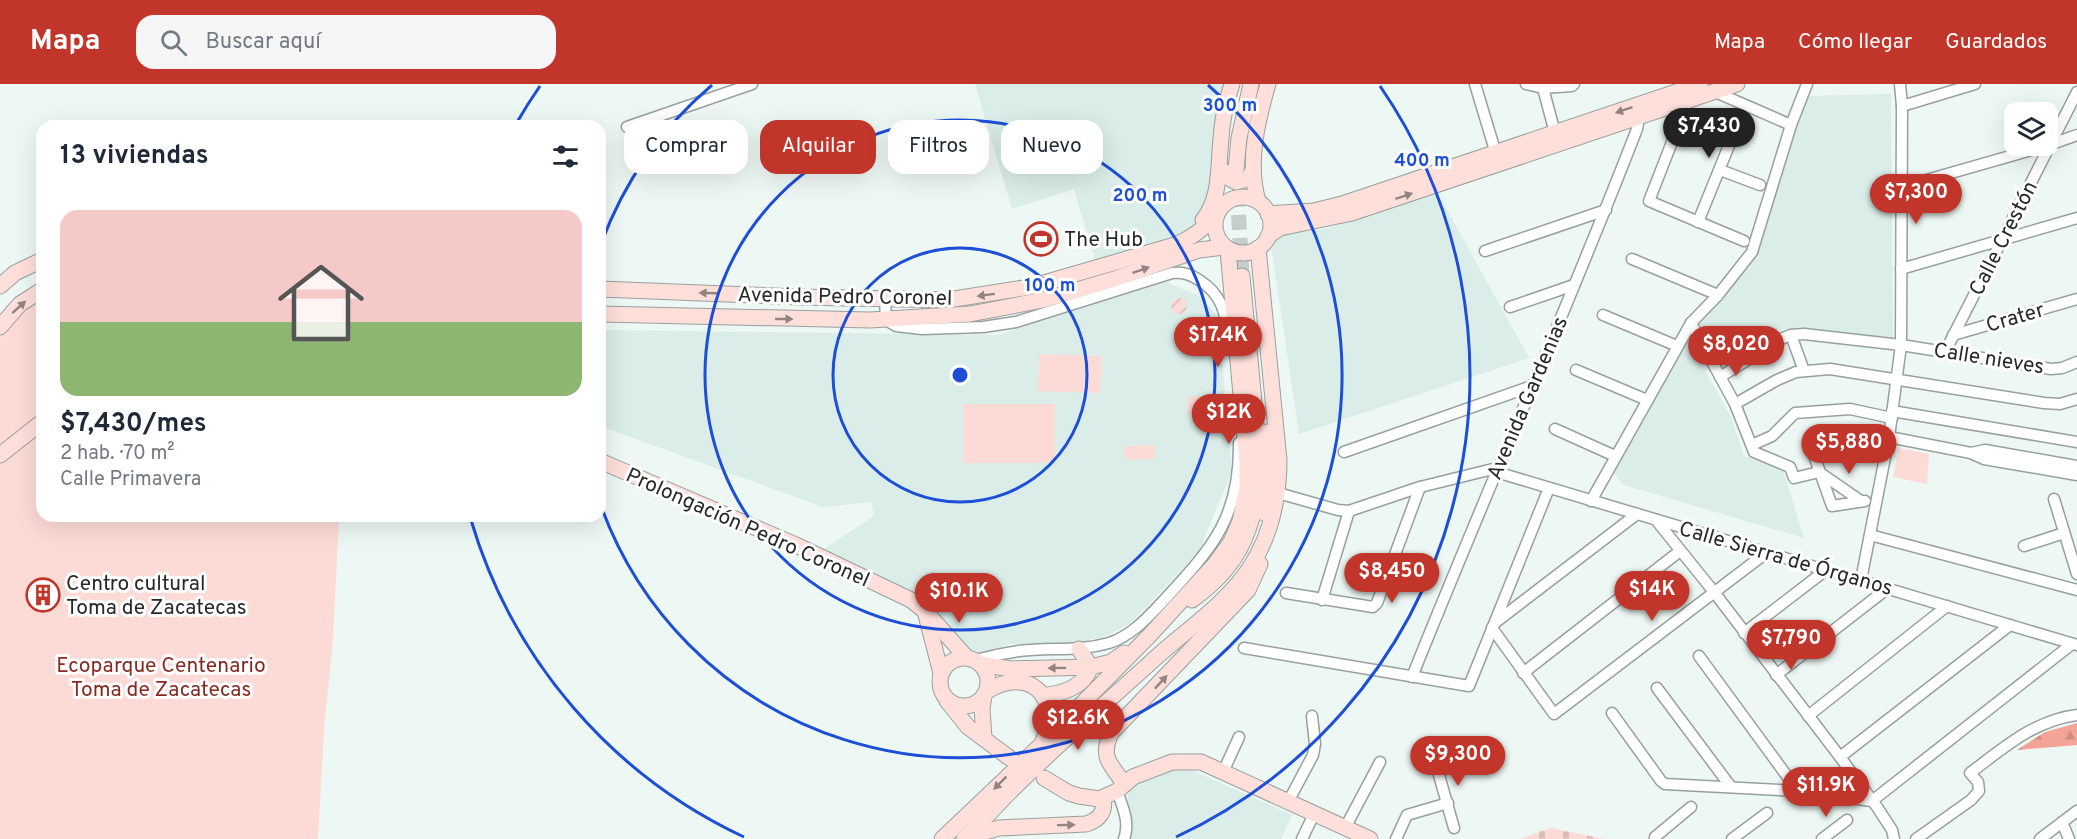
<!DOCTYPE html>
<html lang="es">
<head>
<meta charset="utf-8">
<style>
  :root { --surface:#fff; --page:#f6f6f7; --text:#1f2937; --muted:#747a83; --line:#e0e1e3; --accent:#c2352a }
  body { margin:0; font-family:Overpass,sans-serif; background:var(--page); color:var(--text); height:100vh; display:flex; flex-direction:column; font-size:22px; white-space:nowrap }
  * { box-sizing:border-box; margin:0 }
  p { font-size:20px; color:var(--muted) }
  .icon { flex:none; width:33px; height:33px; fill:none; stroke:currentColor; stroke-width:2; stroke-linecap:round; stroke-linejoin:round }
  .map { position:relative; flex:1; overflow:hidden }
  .sheet { position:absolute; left:36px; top:36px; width:570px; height:402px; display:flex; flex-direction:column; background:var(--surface); border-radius:18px; box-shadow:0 6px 24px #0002 }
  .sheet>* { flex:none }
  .guide { position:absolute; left:624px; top:36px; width:570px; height:54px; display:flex; gap:12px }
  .controls { position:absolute; left:2004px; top:18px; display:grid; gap:12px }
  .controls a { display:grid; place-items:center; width:54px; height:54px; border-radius:12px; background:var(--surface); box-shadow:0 6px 24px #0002; font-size:30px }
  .price { position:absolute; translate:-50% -51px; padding:0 14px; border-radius:21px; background:var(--accent); color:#fff; font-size:20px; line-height:39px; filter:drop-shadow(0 2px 3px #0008) }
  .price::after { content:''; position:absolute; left:50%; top:36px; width:18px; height:14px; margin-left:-9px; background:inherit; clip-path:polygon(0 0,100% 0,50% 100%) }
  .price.current { background:#222; color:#fff }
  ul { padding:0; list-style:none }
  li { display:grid; align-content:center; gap:12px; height:318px; padding:0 24px }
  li+li { border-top:2px solid var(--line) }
  li span { display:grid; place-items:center; height:186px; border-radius:18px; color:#555 }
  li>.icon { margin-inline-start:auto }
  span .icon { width:108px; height:108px; fill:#fffc; stroke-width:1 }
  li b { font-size:26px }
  h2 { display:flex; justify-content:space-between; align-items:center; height:72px; padding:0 24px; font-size:26px }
  .chip { padding:0 21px; border-radius:18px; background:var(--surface); box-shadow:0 6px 24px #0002; font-size:21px; line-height:54px }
  .chip.current { background:var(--accent); color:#fff }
  header { display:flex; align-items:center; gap:36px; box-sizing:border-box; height:84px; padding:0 30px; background:var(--accent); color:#fff }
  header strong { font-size:28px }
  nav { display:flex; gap:33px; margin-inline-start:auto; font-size:21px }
  .search { width:420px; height:54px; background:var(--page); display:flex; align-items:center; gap:15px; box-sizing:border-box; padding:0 21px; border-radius:18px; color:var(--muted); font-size:22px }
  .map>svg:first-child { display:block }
  .built { fill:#daede8 }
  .forest { fill:url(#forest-firs) }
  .cemetery { fill:url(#cemetery-stones) }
  .park { fill:#fcdbd6 }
  .garden { fill:url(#garden-furrows) }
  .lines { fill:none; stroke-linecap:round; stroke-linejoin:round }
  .secondary-tunnel { stroke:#c5cecb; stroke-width:15; stroke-dasharray:15 8; stroke-linecap:butt }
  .street-casing { stroke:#97a09e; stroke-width:13 }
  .secondary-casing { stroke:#97a09e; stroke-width:17 }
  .street { stroke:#fff; stroke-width:10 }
  .secondary { stroke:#ffdfda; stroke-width:15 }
  .oneway { fill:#928481 }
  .ring { fill:none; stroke:#1d4ed8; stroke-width:3 }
  .labels { text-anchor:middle; stroke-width:6; stroke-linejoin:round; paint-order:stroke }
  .street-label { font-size:21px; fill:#262928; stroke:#fff }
  .poi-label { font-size:21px; fill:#262928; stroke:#fff; text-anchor:start }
  .park-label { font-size:21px; fill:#862a21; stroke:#fff }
  .centre { fill:#1d4ed8; stroke:#fff; stroke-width:3 }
  .ring-label { font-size:18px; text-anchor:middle; font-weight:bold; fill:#1d4ed8; stroke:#fff; stroke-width:6; stroke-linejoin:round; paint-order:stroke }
</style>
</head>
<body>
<header>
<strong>Mapa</strong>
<div class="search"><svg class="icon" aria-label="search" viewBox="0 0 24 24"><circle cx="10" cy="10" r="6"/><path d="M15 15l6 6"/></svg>Buscar aquí</div>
<nav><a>Mapa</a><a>Cómo llegar</a><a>Guardados</a></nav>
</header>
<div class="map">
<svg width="2077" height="755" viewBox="0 0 2077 755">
  <defs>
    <pattern id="forest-firs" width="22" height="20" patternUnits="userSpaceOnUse" patternTransform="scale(1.5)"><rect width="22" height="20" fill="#f4a497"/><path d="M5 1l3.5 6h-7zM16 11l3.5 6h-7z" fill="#d18d82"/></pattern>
    <pattern id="cemetery-stones" width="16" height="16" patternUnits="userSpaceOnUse" patternTransform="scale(1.5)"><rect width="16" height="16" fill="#fcdbd6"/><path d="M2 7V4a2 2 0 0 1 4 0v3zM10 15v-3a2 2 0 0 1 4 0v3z" fill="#d8bcb8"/></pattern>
    <pattern id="garden-furrows" width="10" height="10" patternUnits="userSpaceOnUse" patternTransform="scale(1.5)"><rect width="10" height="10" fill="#fcdbd6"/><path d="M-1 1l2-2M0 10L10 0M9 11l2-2" fill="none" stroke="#d8bcb8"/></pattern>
  </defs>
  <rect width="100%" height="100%" fill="#edf7f4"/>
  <g class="built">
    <polygon points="975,0 1224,0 1218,20 1210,119 1202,133 1190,145 1171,153 1095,176 1074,105 1012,125"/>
    <polygon points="1891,10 1893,253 1779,245 1722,284 1697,238 1756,172 1801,21 1809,12"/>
    <polygon points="1436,106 1529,274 1299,350 1271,161 1284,150 1329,144"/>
    <polygon points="1166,198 1199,212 1218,232 1232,386 1199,467 1131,539 1108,551 1077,559 1010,560 977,571 969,570 913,509 821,467 874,432 871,418 823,423 600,342 600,246 998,251"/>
    <polygon points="1686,253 1731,333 1744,372 1783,386 1804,454 1624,401 1612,387"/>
    <polygon points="1167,685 1191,686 1292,731 1281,755 1131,755 1130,730 1126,717 1131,703"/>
  </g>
  <polygon class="forest" points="2077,639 2077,661 2017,666 2045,648"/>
  <polygon class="cemetery" points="1550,744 1605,755 1520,755"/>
  <g class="park">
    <polygon points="42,211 42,432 339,432 333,556 324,644 318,755 0,755 0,253 19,228"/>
    <polygon points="1039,270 1102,272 1100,309 1038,307"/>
    <polygon points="1188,312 1217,313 1217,330 1187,330"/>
    <rect x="963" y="320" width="92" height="59"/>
    <polygon points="1155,361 1155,375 1125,376 1124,362"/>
    <polygon points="1899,364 1929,370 1927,400 1893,393"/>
  </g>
  <circle class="garden" cx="1179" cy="222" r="8"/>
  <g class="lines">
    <polyline class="secondary-tunnel" points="1236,85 1242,192"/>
    <g class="street-casing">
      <g id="street">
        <polyline points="1475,0 1497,73"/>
        <polyline points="1526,0 1543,4 1572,2 1574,0"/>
        <polyline points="1543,4 1555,49"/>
        <polyline points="1713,7 1791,41"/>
        <polyline points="1688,17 1649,117 1744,157"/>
        <polyline points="1902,22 1975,0"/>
        <polyline points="627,43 752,0"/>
        <polyline points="1720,86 1760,101"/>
        <polyline points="1902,103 2049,61 2077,51"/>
        <polyline points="1698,138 1745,22"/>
        <polyline points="1485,167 1606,126"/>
        <polyline points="1632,175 1718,211"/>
        <polyline points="1901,185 2077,134"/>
        <path d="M885,216L886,236L896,242L922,245L983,243L1016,238L1172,189C1183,188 1190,190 1199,196C1225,212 1226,234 1230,263"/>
        <polyline points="1510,223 1574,201"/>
        <polyline points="1603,231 1677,262"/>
        <polyline points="1691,239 1735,320 1754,368 1790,383 1794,394 1819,388 1861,417"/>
        <polyline points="1791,251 1804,287"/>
        <polyline points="1953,251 2077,215"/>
        <polyline points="1945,268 2077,8"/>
        <polyline points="1576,286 1647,316"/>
        <polyline points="1720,293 1783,254 1791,251 1804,250 1901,261 2051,285 2062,284 2077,278"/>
        <polyline points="1735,320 1777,296 1796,288 1830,285 2044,319 2060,320 2077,315"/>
        <polyline points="1892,327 2077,358"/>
        <polyline points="1555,345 1615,372"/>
        <polyline points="1889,353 1971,369 1984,375 2077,391"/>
        <polyline points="1810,360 1832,422 1865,417"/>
        <polyline points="1752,361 1772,352 1795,329 1850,325 1892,334"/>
        <polyline points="1344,368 1532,302"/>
        <polyline points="1971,369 1985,366 2077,382"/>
        <polyline points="1497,384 1503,390 2077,561"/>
        <polyline points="1278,409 1338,426 1349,427 1420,403 1497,384"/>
        <polyline points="2054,415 2077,490"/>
        <polyline points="1591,417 1691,239 1718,211 1752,168 1791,41 1807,0"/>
        <polyline points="1656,436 1714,508 1840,673 1877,723 1892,746 1894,755"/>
        <polyline points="1870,451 2077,506"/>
        <polyline points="2024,462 2064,449"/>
        <polyline points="1861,496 1889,353 1901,261 1902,22 1900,0"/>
        <polyline points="1286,509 1373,523 1377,519 1420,403"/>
        <polyline points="1322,516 1349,427"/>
        <polyline points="1496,538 1637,430"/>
        <polyline points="1492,544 1554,630 1766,469"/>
        <polyline points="1744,549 1826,486"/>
        <polyline points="1244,564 1469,602 1549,404"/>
        <polyline points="1699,572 1798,707"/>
        <path d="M974,576C989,573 1004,569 1019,567C1050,563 1078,568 1109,559C1132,552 1150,531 1166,514C1213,463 1240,433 1239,359"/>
        <polyline points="1523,589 1680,467"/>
        <polyline points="1776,591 1888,504"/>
        <path d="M1412,593C1485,410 1566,229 1637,45L1639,34"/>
        <polyline points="1657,604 1731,703"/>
        <polyline points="1612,629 1661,697 1665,700 1798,707 1872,717 2072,560"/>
        <polyline points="1808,632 1947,522"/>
        <polyline points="1433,670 1454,744"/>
        <polyline points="1840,673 2010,541"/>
        <polyline points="1438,687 1486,674"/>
        <polyline points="1223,688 1239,653"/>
        <path d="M1117,707C1123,724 1130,738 1124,755"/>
        <polyline points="1288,718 1313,671 1315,660 1312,632"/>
        <polyline points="2062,738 2069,755"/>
        <polyline points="1345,744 1380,678"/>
        <polyline points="1302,755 1314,730"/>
        <polyline points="1396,755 1407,731 1448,719"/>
        <polyline points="1655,755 1655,753 1691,723"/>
        <polyline points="1732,755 1767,729"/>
        <polyline points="1822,755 1847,736"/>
        <path d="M1916,755L1971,716L1979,707L1978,698L1970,689C2005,663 2033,637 2077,631"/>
        <polyline points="2040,755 2077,727"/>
      </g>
    </g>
    <g class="secondary-casing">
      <g id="secondary">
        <polyline points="1236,85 1239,54 1251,0"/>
        <polyline points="1224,87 1227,93 1236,98 1247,95 1253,87"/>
        <circle cx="1243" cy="141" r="28"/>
        <path d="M1258,117C1247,79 1257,38 1268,0"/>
        <polyline points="1268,130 1314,127 1342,120 1700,0"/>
        <path d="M1203,136C1221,114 1218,82 1221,55C1222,36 1226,18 1232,0"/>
        <polyline points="1268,152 1280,144 1352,129 1737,0"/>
        <polyline points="0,202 15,189 42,176"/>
        <path d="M600,205L799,213L948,216L1030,203L1175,161C1192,154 1204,145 1217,131"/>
        <polyline points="600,230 870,236 970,230 1043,216 1111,196 1199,166 1224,163"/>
        <polyline points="0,243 20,220 42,206"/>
        <polyline points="0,371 42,338"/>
        <polyline points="600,377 796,461 911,516 926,528 967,574"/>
        <polyline points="1264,429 1268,396 1266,348"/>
        <path d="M1192,516C1216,499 1238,475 1248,446C1262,408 1258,368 1255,328C1251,283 1246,237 1242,192"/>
        <polyline points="926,531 941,589"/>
        <circle cx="964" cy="598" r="24"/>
        <polyline points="980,580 1011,585 1091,583 1111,578 1124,569"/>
        <path d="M987,607C1029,581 1062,613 1043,657"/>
        <polyline points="984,612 982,625 984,654"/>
        <path d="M1043,612C1063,609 1083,604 1091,583L1079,565"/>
        <polyline points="947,617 968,643 1011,675"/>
        <polyline points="1044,694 1069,709 1079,712 1099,715 1117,707 1133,693 1172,678 1201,678 1370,755"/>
        <path d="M1124,699C1110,680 1100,673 1111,649L1248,506L1260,480"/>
        <path d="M967,753L999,744L1086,740C1099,736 1106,728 1103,714"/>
        <polyline points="942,755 1042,660 1149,552 1215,480 1231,458 1240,437 1247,405 1247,378 1228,166"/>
        <path d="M964,755C984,736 1002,715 1022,696C1063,656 1107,618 1150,579C1183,548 1224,522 1249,485C1271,452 1279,415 1279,376L1258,164"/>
      </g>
    </g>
    <use href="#street" class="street"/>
    <use href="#secondary" class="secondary"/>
  </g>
  <defs><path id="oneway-solid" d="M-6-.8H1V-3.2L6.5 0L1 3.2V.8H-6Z" transform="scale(1.5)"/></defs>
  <g class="oneway">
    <use href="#oneway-solid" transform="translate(1624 26) rotate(161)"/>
    <use href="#oneway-solid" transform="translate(1404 112) rotate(-18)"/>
    <use href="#oneway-solid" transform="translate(1141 186) rotate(-19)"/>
    <use href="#oneway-solid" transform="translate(708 209) rotate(-178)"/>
    <use href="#oneway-solid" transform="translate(986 211) rotate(173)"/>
    <use href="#oneway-solid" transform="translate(19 223) rotate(-42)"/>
    <use href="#oneway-solid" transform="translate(784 235)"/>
    <use href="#oneway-solid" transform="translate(1057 584) rotate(179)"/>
    <use href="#oneway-solid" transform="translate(1161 598) rotate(-47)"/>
    <use href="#oneway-solid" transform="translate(1000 699) rotate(135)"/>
    <use href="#oneway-solid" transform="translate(1066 741) rotate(-1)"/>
  </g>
  <g class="ring">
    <circle cx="960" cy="291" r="127"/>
    <circle cx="960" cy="291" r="255"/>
    <path d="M601 160A382 382 0 0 1 712 1M1208 1A382 382 0 1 1 601 422"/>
    <path d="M744 753A510 510 0 0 1 471 436M516 40A510 510 0 0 1 540 2M1380 2A510 510 0 0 1 1176 753"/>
  </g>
  <defs>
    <g id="stadium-ring" transform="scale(1.725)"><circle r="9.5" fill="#fff" stroke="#c2352a" stroke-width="1.5"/><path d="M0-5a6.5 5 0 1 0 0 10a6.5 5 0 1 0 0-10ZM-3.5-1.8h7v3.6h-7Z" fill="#c2352a"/></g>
    <g id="building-ring" transform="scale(1.725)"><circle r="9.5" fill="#fff" stroke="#c2352a" stroke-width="1.5"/><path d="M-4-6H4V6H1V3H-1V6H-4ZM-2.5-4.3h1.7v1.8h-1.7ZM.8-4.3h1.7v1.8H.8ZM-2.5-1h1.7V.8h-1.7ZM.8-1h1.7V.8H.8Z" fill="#c2352a"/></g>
  </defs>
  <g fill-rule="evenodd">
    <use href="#stadium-ring" x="1041" y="155"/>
    <use href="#building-ring" x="43" y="511"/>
  </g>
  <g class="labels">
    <g class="street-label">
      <text transform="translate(2003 154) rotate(-63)" y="7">Calle Crestón</text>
      <text transform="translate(845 212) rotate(1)" y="7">Avenida Pedro Coronel</text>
      <text transform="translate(2015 233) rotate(-16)" y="7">Crater</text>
      <text transform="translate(1989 274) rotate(9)" y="7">Calle nieves</text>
      <text transform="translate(1527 314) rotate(-67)" y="7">Avenida Gardenias</text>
      <text transform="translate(748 443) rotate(24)" y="7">Prolongación Pedro Coronel</text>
      <text transform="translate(1786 474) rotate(16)" y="7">Calle Sierra de Órganos</text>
    </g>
    <g class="poi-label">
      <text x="1064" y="162">The Hub</text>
      <text x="66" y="506">Centro cultural<tspan x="66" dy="24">Toma de Zacatecas</tspan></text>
    </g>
    <g class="park-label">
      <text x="161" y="588">Ecoparque Centenario<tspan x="161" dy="24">Toma de Zacatecas</tspan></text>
    </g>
  </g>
  <circle cx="960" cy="291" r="9" class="centre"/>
  <g class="ring-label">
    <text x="1230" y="27">300 m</text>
    <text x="1422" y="82">400 m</text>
    <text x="1140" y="117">200 m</text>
    <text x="1050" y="207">100 m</text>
  </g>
</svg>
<div class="controls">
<a><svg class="icon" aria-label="layers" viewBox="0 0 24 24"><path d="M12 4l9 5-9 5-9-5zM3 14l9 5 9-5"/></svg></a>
</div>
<b class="price current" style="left:1709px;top:75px">$7,430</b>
<b class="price" style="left:1916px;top:141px">$7,300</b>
<b class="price" style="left:1218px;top:284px">$17.4K</b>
<b class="price" style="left:1736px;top:293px">$8,020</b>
<b class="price" style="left:1229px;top:361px">$12K</b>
<b class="price" style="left:1849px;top:391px">$5,880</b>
<b class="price" style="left:1392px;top:520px">$8,450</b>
<b class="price" style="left:1652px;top:538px">$14K</b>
<b class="price" style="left:959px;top:540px">$10.1K</b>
<b class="price" style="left:1791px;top:587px">$7,790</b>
<b class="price" style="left:1078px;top:667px">$12.6K</b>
<b class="price" style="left:1458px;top:703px">$9,300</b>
<b class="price" style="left:1826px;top:734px">$11.9K</b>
<div class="guide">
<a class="chip">Comprar</a>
<a class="chip current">Alquilar</a>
<a class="chip">Filtros</a>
<a class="chip">Nuevo</a>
</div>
<section class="sheet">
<h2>13 viviendas<svg class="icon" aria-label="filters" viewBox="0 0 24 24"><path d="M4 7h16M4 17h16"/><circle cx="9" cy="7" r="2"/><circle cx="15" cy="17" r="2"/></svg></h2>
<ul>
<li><span style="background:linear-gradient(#f6c9c9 60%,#8fb573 0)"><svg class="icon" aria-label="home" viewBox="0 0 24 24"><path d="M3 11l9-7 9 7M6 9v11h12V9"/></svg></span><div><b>$7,430/mes</b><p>2 hab. · 70 m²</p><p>Calle Primavera</p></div></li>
</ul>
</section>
</div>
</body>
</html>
